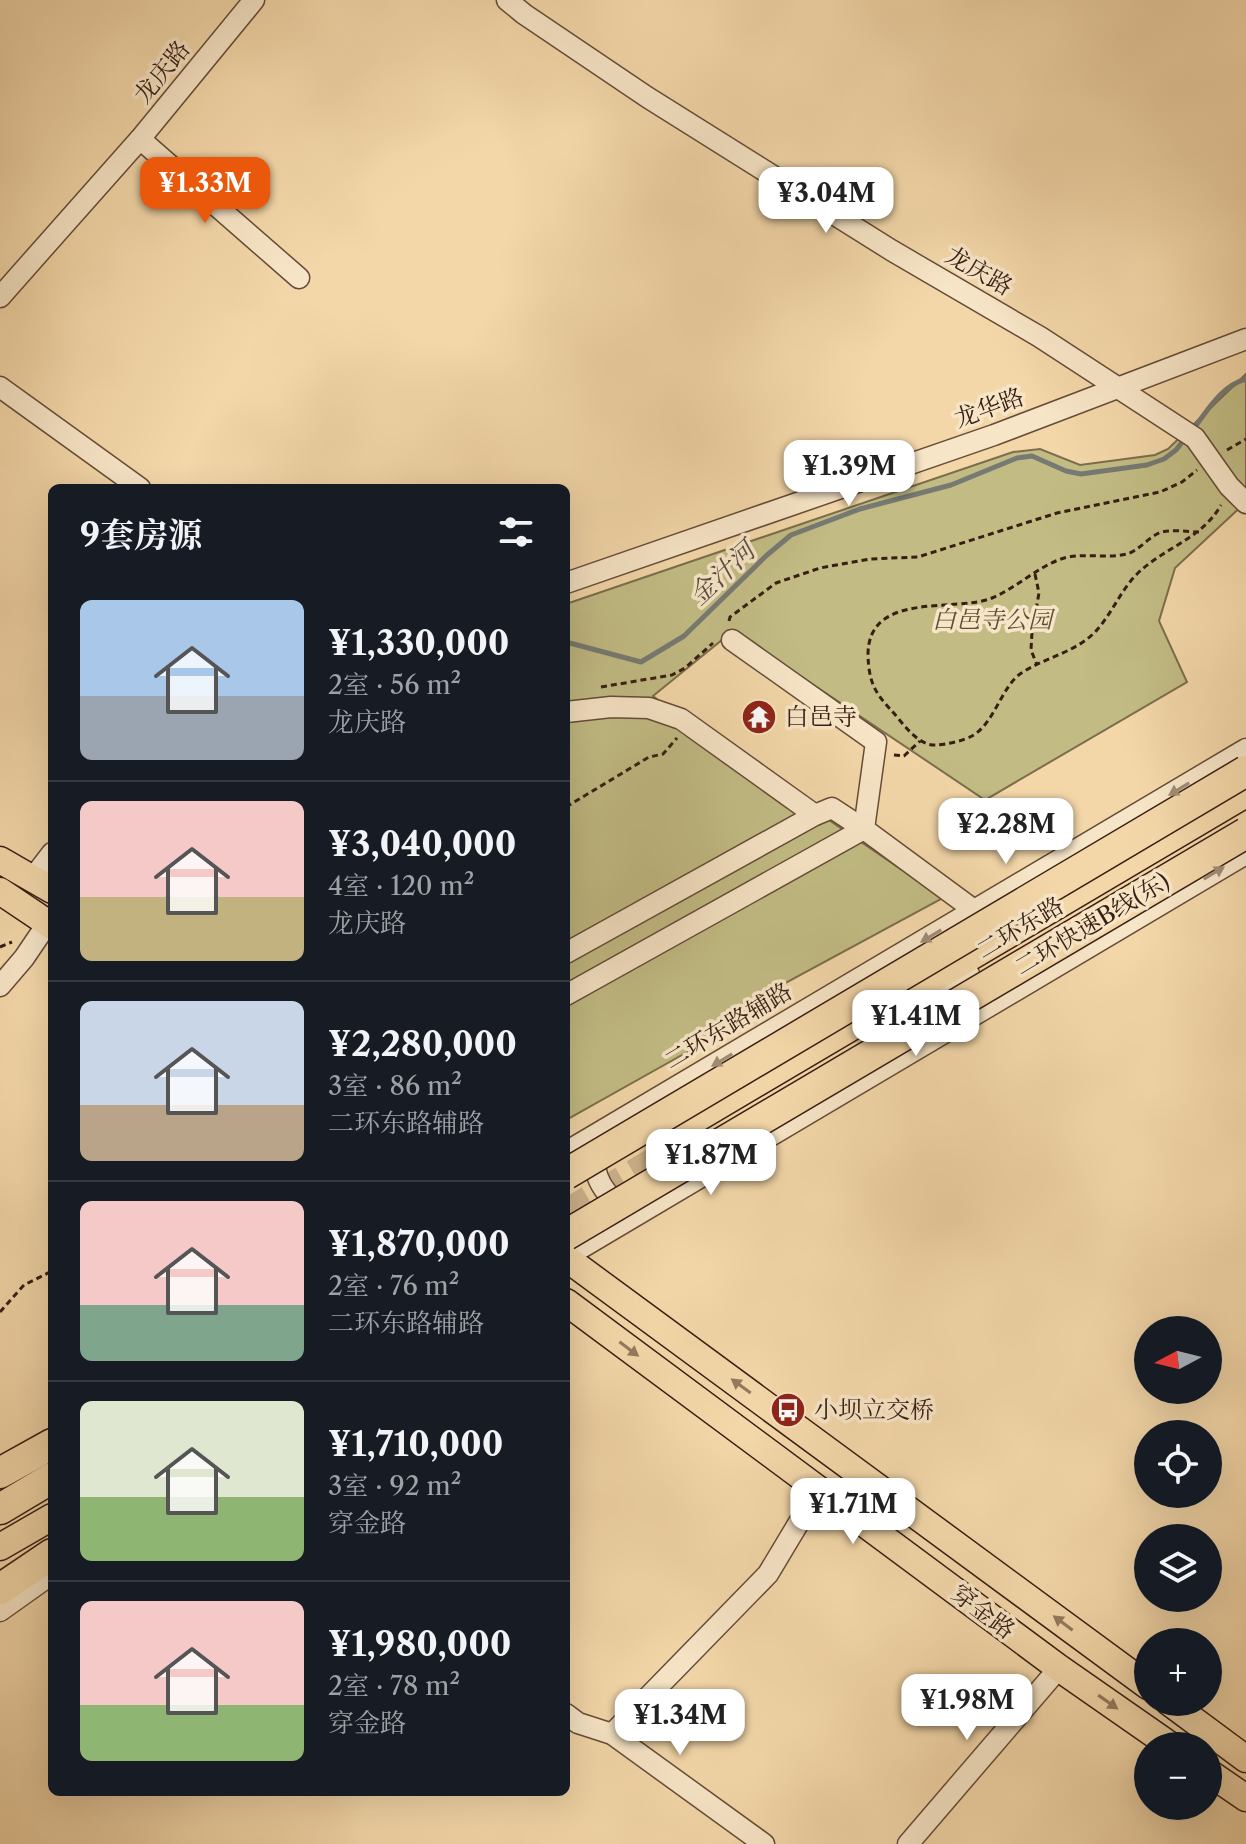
<!DOCTYPE html>
<html lang="zh">
<head>
<meta charset="utf-8">
<style>
  :root { --surface:#171b24; --page:#242831; --text:#f1f3f6; --muted:#9ea1a6; --line:#363941; --accent:#ea580c }
  body { margin:0; font-family:"Libre Caslon Text","Noto Serif SC",serif; background:var(--page); color:var(--text); height:100vh; display:flex; flex-direction:column; font-size:30px; white-space:nowrap }
  * { box-sizing:border-box; margin:0 }
  p { font-size:26px; color:var(--muted) }
  .icon { flex:none; width:44px; height:44px; fill:none; stroke:currentColor; stroke-width:2; stroke-linecap:round; stroke-linejoin:round }
  .map { position:relative; flex:1; overflow:hidden }
  .drawer { position:absolute; left:48px; top:484px; width:522px; height:1312px; display:flex; flex-direction:column; background:var(--surface); border-radius:12px; box-shadow:0 8px 32px #0002 }
  .drawer>* { flex:none }
  .needle { width:52px; rotate:263deg }
  .controls { position:absolute; left:1134px; top:1316px; display:grid; gap:16px }
  .controls a { display:grid; place-items:center; width:88px; height:88px; border-radius:50%; background:var(--surface); box-shadow:0 8px 32px #0002; font-size:40px }
  .price { position:absolute; translate:-50% -68px; padding:0 18px; border-radius:16px; background:#fff; color:#222; font-size:26px; line-height:52px; filter:drop-shadow(0 2px 4px #0008) }
  .price::after { content:''; position:absolute; left:50%; top:48px; width:24px; height:18px; margin-left:-12px; background:inherit; clip-path:polygon(0 0,100% 0,50% 100%) }
  .price.active { background:var(--accent); color:#fff }
  ul { padding:0; list-style:none }
  li { display:flex; align-items:center; gap:24px; height:200px; padding:0 32px }
  li+li { border-top:2px solid var(--line) }
  li span { display:grid; place-items:center; flex:none; width:224px; height:160px; border-radius:12px; color:#555 }
  li>.icon { margin-inline-start:auto }
  span .icon { width:96px; height:96px; fill:#fffc; stroke-width:1 }
  li b { font-size:34px }
  h2 { display:flex; justify-content:space-between; align-items:center; height:96px; padding:0 32px; font-size:34px }
  .map>svg:first-child { display:block }
  .green { fill:#c2bc84; stroke:#7c6d4c; stroke-width:2 }
  .lines { fill:none; stroke-linecap:round; stroke-linejoin:round }
  .stream { stroke:#767a73; stroke-width:5 }
  .major-tunnel { stroke:#cdb28b; stroke-width:26; stroke-dasharray:26 13; stroke-linecap:butt }
  .minor-casing { stroke:#654c38; stroke-width:23 }
  .major-casing { stroke:#361e13; stroke-width:29 }
  .highway-casing { stroke:#361e13; stroke-width:33 }
  .path { stroke:#361e13; stroke-width:3; stroke-dasharray:6 4; stroke-linecap:butt }
  .minor { stroke:#f7e5c7; stroke-width:20 }
  .major { stroke:#f3d7a9; stroke-width:26 }
  .highway { stroke:#f3d7a9; stroke-width:30 }
  .highway-bridge-casing { stroke:#361e13; stroke-width:33; stroke-linecap:butt }
  .highway-bridge { stroke:#f3d7a9; stroke-width:30 }
  .oneway { fill:#a08b76 }
  .oneway2 { fill:#947a5e }
  .labels { text-anchor:middle; stroke-width:7; stroke-linejoin:round; paint-order:stroke }
  .street-label { font-size:24px; fill:#361e13; stroke:#f7e5c7 }
  .park-label { font-size:24px; font-style:italic; fill:#604d35; stroke:#f7e5c7 }
  .poi-label { font-size:24px; fill:#361e13; stroke:#f7e5c7; text-anchor:start }
  .water-label { font-size:26px; font-style:italic; fill:#564c43; stroke:#f7e5c7 }
</style>
</head>
<body>
<div class="map">
<svg width="1246" height="1844" viewBox="0 0 1246 1844">
  <rect width="100%" height="100%" fill="#f3d7a9"/>
  <filter id="stains"><feTurbulence type="fractalNoise" baseFrequency=".0025" numOctaves="4"/><feColorMatrix values="0 0 0 0 .2 0 0 0 0 .09 0 0 0 0 .02 0 0 0 .5 -.17"/></filter>
  <radialGradient id="worn" r=".72"><stop offset=".6" stop-color="#630" stop-opacity="0"/><stop offset="1" stop-color="#630" stop-opacity=".3"/></radialGradient>
  <polygon class="green" points="1246,374 1246,502 1175,568 1159,621 1187,682 985,800 733,631 653,696 690,725 943,898 776,988 698,1046 566,1120 566,604 1013,452 1040,449 1080,465 1155,455 1168,449"/>
  <g class="lines">
    <g class="stream">
      <path d="M1193,429C1209,409 1220,387 1246,379"/>
      <polyline points="566,642 641,662 684,636 767,555 791,535 860,509 951,485 1017,458 1032,456 1066,471 1081,474 1147,465 1164,459 1176,450 1186,437"/>
    </g>
    <polyline class="major-tunnel" points="566,1212 678,1146"/>
    <g class="minor-casing">
      <g id="minor">
        <polyline points="507,0 524,14 647,97 891,250 1040,337 1195,438 1229,486 1246,503"/>
        <polyline points="140,139 299,278"/>
        <polyline points="0,297 140,139 254,0"/>
        <polyline points="0,387 140,488"/>
        <polyline points="566,583 994,435 1246,339"/>
        <polyline points="566,712 611,707 649,708 681,719 815,815"/>
        <polyline points="32,879 52,853"/>
        <polyline points="566,953 815,815 832,808 864,829 974,910"/>
        <polyline points="0,986 24,958 47,924"/>
        <polyline points="566,995 864,829 876,742 732,640"/>
        <polyline points="924,1015 946,992 969,974"/>
        <path d="M595,1148C591,1174 604,1200 630,1207"/>
        <polyline points="566,1152 1246,749"/>
        <polyline points="566,1257 1246,854"/>
        <polyline points="0,1611 52,1574"/>
        <polyline points="566,1714 578,1723 612,1734 764,1844"/>
        <polyline points="612,1734 768,1574 819,1489"/>
        <polyline points="908,1844 1059,1668"/>
      </g>
    </g>
    <g class="major-casing">
      <g id="major">
        <polyline points="0,860 52,890"/>
        <polyline points="0,891 52,926"/>
        <polyline points="671,1134 1246,794"/>
        <polyline points="566,1258 1148,1686"/>
        <polyline points="566,1302 1059,1668 1171,1746"/>
        <polyline points="0,1547 52,1517"/>
        <polyline points="1169,1702 1246,1759"/>
        <polyline points="1208,1772 1246,1798"/>
      </g>
    </g>
    <g class="highway-casing">
      <g id="highway">
        <polyline points="0,1473 52,1444"/>
        <polyline points="0,1509 52,1478"/>
        <polyline points="0,1589 52,1554"/>
      </g>
    </g>
    <g class="path">
      <polyline points="1227,450 1246,439"/>
      <path d="M1199,532C1187,532 1168,528 1157,534C1147,539 1138,551 1127,554C1106,559 1081,552 1061,559C1036,568 1016,588 992,598C955,613 867,590 868,656C869,681 874,692 891,710C903,723 918,747 937,745C947,744 963,741 972,736C994,724 1001,688 1020,674C1043,658 1074,653 1094,633C1111,616 1120,591 1137,574C1163,548 1202,539 1221,505"/>
      <polyline points="1035,574 1039,593 1032,632 1031,650 1037,665"/>
      <polyline points="729,621 730,617 776,583 820,568 870,559 918,557 1057,513 1160,492 1182,482 1197,470"/>
      <polyline points="601,687 672,675 685,668 713,643"/>
      <polyline points="894,755 904,756 920,741"/>
      <polyline points="566,807 649,757 663,754 677,738"/>
      <polyline points="0,947 12,942"/>
      <polyline points="0,1312 24,1285 52,1271"/>
    </g>
    <use href="#minor" class="minor"/>
    <use href="#major" class="major"/>
    <use href="#highway" class="highway"/>
    <g class="highway-bridge-casing">
      <g id="highway-bridge">
        <polyline points="566,1174 1246,771"/>
        <polyline points="566,1235 1246,833"/>
      </g>
    </g>
    <use href="#highway-bridge" class="highway-bridge"/>
  </g>
  <defs><path id="oneway-solid" d="M-6-.8H1V-3.2L6.5 0L1 3.2V.8H-6Z" transform="scale(2)"/></defs>
  <g class="oneway">
    <use href="#oneway-solid" transform="translate(1179 789) rotate(149)"/>
    <use href="#oneway-solid" transform="translate(1214 873) rotate(-31)"/>
    <use href="#oneway-solid" transform="translate(931 936) rotate(149)"/>
    <use href="#oneway-solid" transform="translate(722 1060) rotate(149)"/>
  </g>
  <g class="oneway2">
    <use href="#oneway-solid" transform="translate(629 1349) rotate(37)"/>
    <use href="#oneway-solid" transform="translate(741 1386) rotate(-144)"/>
    <use href="#oneway-solid" transform="translate(1063 1623) rotate(-143)"/>
    <use href="#oneway-solid" transform="translate(1108 1702) rotate(35)"/>
  </g>
  <defs>
    <g id="temple-disc" transform="scale(1.8)"><circle r="9.5" fill="#8f2418" stroke="#f7e5c7"/><path d="M0-6L5-2H3V0L6.5 2.5H4V6H1.5V3h-3V6H-4V2.5H-6.5L-3 0V-2H-5Z" fill="#fff"/></g>
    <g id="bus-disc" transform="scale(1.8)"><circle r="9.5" fill="#8f2418" stroke="#f7e5c7"/><path d="M-5-6H5V4H4V6H2V4H-2V6H-4V4H-5ZM-3.5-4V0h7V-4ZM-3.5 1.2v1.5H-2V1.2ZM2 1.2v1.5H3.5V1.2Z" fill="#fff"/></g>
  </defs>
  <g fill-rule="evenodd">
    <use href="#temple-disc" x="759" y="717"/>
    <use href="#bus-disc" x="788" y="1410"/>
  </g>
  <g class="labels">
    <g class="street-label">
      <text transform="translate(162 72) rotate(-51)" y="8">龙庆路</text>
      <text transform="translate(979 271) rotate(30)" y="8">龙庆路</text>
      <text transform="translate(989 408) rotate(-20)" y="8">龙华路</text>
      <text transform="translate(1092 924) rotate(-31)" y="8">二环快速B线(东)</text>
      <text transform="translate(1020 928) rotate(-31)" y="8">二环东路</text>
      <text transform="translate(728 1026) rotate(-31)" y="8">二环东路辅路</text>
      <text transform="translate(983 1612) rotate(37)" y="8">穿金路</text>
    </g>
    <g class="park-label">
      <text x="992" y="628">白邑寺公园</text>
    </g>
    <g class="poi-label">
      <text x="785" y="725">白邑寺</text>
      <text x="814" y="1418">小坝立交桥</text>
    </g>
    <g class="water-label">
      <text transform="translate(722 573) rotate(-43)" y="9">金汁河</text>
    </g>
  </g>
  <rect width="100%" height="100%" filter="url(#stains)"/>
  <rect width="100%" height="100%" fill="url(#worn)"/>
</svg>
<div class="controls">
<a><svg class="needle" viewBox="-14 -14 28 28"><path d="M0-13l5 13h-10z" fill="#e53935"/><path d="M0 13l5-13h-10z" fill="#9ea1a6"/></svg></a>
<a><svg class="icon" aria-label="locate" viewBox="0 0 24 24"><circle cx="12" cy="12" r="6"/><path d="M12 2v4M12 18v4M2 12h4M18 12h4"/></svg></a>
<a><svg class="icon" aria-label="layers" viewBox="0 0 24 24"><path d="M12 4l9 5-9 5-9-5zM3 14l9 5 9-5"/></svg></a>
<a>+</a>
<a>−</a>
</div>
<b class="price active" style="left:205px;top:225px">¥1.33M</b>
<b class="price" style="left:826px;top:235px">¥3.04M</b>
<b class="price" style="left:849px;top:508px">¥1.39M</b>
<b class="price" style="left:1006px;top:866px">¥2.28M</b>
<b class="price" style="left:916px;top:1058px">¥1.41M</b>
<b class="price" style="left:711px;top:1197px">¥1.87M</b>
<b class="price" style="left:853px;top:1546px">¥1.71M</b>
<b class="price" style="left:967px;top:1742px">¥1.98M</b>
<b class="price" style="left:680px;top:1757px">¥1.34M</b>
<section class="drawer">
<h2>9套房源<svg class="icon" aria-label="filters" viewBox="0 0 24 24"><path d="M4 7h16M4 17h16"/><circle cx="9" cy="7" r="2"/><circle cx="15" cy="17" r="2"/></svg></h2>
<ul>
<li><span style="background:linear-gradient(#a9c7e8 60%,#9aa5b1 0)"><svg class="icon" aria-label="home" viewBox="0 0 24 24"><path d="M3 11l9-7 9 7M6 9v11h12V9"/></svg></span><div><b>¥1,330,000</b><p>2室 · 56 m²</p><p>龙庆路</p></div></li>
<li><span style="background:linear-gradient(#f6c9c9 60%,#c2b280 0)"><svg class="icon" aria-label="home" viewBox="0 0 24 24"><path d="M3 11l9-7 9 7M6 9v11h12V9"/></svg></span><div><b>¥3,040,000</b><p>4室 · 120 m²</p><p>龙庆路</p></div></li>
<li><span style="background:linear-gradient(#c9d6e8 65%,#b9a48a 0)"><svg class="icon" aria-label="home" viewBox="0 0 24 24"><path d="M3 11l9-7 9 7M6 9v11h12V9"/></svg></span><div><b>¥2,280,000</b><p>3室 · 86 m²</p><p>二环东路辅路</p></div></li>
<li><span style="background:linear-gradient(#f6c9c9 65%,#7fa58c 0)"><svg class="icon" aria-label="home" viewBox="0 0 24 24"><path d="M3 11l9-7 9 7M6 9v11h12V9"/></svg></span><div><b>¥1,870,000</b><p>2室 · 76 m²</p><p>二环东路辅路</p></div></li>
<li><span style="background:linear-gradient(#dfe7d0 60%,#8fb573 0)"><svg class="icon" aria-label="home" viewBox="0 0 24 24"><path d="M3 11l9-7 9 7M6 9v11h12V9"/></svg></span><div><b>¥1,710,000</b><p>3室 · 92 m²</p><p>穿金路</p></div></li>
<li><span style="background:linear-gradient(#f6c9c9 65%,#8fb573 0)"><svg class="icon" aria-label="home" viewBox="0 0 24 24"><path d="M3 11l9-7 9 7M6 9v11h12V9"/></svg></span><div><b>¥1,980,000</b><p>2室 · 78 m²</p><p>穿金路</p></div></li>
</ul>
</section>
</div>
</body>
</html>
